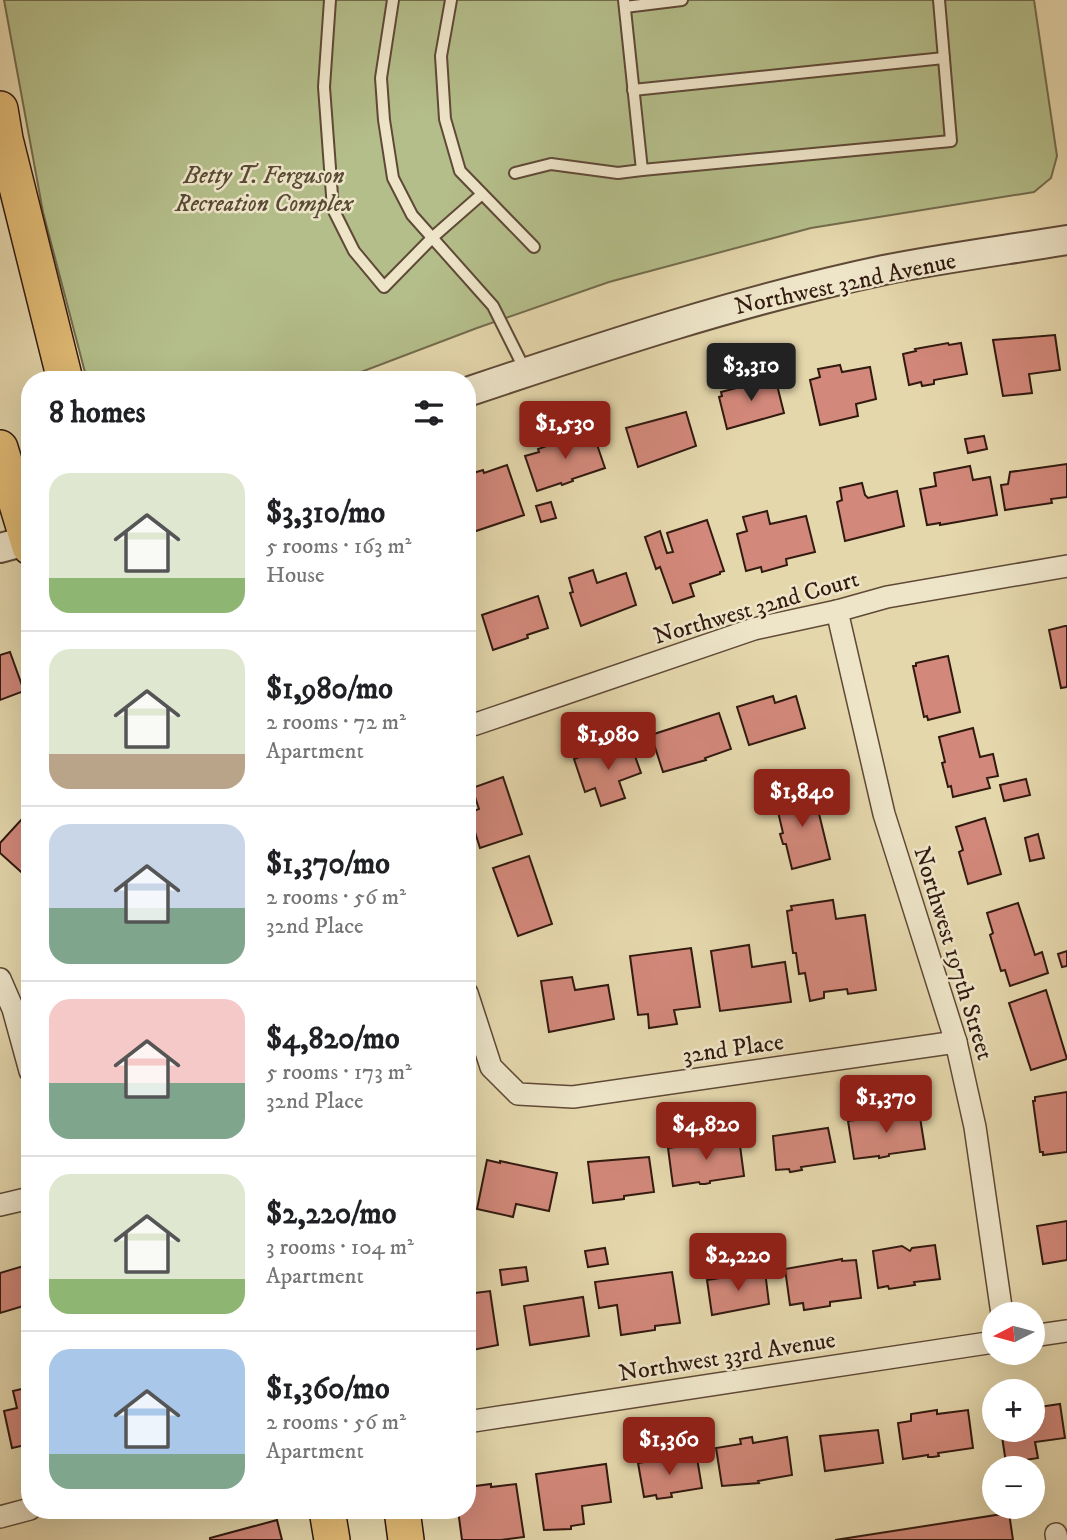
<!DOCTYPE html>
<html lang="en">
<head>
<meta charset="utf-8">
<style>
  :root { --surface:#fff; --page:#f6f6f6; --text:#202124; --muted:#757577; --line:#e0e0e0; --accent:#8f2418 }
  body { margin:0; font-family:"IM FELL DW Pica",serif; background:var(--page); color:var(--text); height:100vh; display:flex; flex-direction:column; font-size:26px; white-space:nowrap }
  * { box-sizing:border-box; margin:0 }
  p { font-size:23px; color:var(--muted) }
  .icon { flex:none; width:38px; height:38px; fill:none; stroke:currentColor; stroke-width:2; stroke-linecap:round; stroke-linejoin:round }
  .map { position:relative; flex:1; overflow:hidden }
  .panel { position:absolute; left:21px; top:371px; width:455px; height:1148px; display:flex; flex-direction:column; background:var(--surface); border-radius:28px; box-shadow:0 7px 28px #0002 }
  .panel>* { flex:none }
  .needle { width:46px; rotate:264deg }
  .controls { position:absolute; left:982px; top:1302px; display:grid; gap:14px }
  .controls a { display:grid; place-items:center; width:63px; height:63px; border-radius:50%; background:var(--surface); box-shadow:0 7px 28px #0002; font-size:35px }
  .price { position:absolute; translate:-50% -60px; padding:0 16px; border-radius:7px; background:var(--accent); color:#fff; font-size:23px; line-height:46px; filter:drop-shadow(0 2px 4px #0008) }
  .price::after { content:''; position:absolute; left:50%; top:42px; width:21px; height:16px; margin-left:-10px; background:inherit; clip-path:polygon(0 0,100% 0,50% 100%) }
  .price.current { background:#222; color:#fff }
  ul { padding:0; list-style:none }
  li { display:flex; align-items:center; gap:21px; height:175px; padding:0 28px }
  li+li { border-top:2px solid var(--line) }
  li span { display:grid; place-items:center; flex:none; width:196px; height:140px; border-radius:21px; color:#555 }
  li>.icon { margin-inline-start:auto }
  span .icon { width:84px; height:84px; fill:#fffc; stroke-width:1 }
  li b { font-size:30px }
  h2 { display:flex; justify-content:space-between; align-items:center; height:84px; padding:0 28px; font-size:30px }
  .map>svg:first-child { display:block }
  .green { fill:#b4be8a; stroke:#736c4d; stroke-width:2 }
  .building { fill:#d2887a; stroke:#321a10; stroke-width:2 }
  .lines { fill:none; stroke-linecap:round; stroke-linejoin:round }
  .service-casing { stroke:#5f4937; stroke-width:14 }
  .minor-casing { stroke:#5f4937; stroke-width:24 }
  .tertiary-casing { stroke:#5f4937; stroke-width:32 }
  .primary-casing { stroke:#321a10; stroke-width:38 }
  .service { stroke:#eee5c9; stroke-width:10 }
  .minor { stroke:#eee5c9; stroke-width:21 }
  .tertiary { stroke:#eee5c9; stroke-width:28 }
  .primary { stroke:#e2bc76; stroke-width:35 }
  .labels { text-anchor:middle; stroke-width:5; stroke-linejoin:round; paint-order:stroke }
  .park-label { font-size:24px; font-style:italic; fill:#594b35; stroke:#eee5c9 }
  .street-label { font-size:24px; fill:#321a10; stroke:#eee5c9 }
</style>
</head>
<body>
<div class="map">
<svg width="1067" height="1540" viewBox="0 0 1067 1540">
  <rect width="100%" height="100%" fill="#e5d7ac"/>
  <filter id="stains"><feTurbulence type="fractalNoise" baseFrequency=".00286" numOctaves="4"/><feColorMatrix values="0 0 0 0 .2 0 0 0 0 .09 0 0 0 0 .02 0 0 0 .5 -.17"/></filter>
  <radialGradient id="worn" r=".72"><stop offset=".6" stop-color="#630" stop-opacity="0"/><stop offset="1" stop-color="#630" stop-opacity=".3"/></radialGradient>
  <polygon class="green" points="4,0 1034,0 1057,156 1051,178 1034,192 811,228 609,282 477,328 340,380 87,380 43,212"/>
  <g class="building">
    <polygon points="1055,335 1060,370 1029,374 1032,393 1003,396 993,340"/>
    <polygon points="948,343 949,345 961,343 967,374 934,380 934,384 922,386 921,382 909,385 903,354 916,351 915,349"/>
    <polygon points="840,365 842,372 870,367 876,399 856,404 858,416 820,425 810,380 820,377 818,369"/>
    <polygon points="771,379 772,382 776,381 784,413 727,429 719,397 722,396 721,392"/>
    <polygon points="686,412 696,446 638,467 626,428"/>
    <polygon points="592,430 605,468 572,479 573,481 562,485 561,483 537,491 525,456 539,452 538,449"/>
    <polygon points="984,436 987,449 968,453 965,439"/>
    <polygon points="1067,464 1067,497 1051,499 1052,503 1005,510 1001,485 1008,484 1010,472"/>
    <polygon points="507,465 524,515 467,534 467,475 483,470 484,473"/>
    <polygon points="970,466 973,480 990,477 997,515 940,525 940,523 927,525 920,489 936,486 934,473"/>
    <polygon points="862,483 865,495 868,498 897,491 904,526 845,541 837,502 842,500 840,488"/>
    <polygon points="551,502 556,518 541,522 536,506"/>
    <polygon points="767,511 770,524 806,516 815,552 786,559 787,565 762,572 761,567 746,571 737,534 747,531 743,517"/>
    <polygon points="707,520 724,571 720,572 720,574 690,584 694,596 673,603 660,567 656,569 645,537 660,531 667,553 673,552 667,533"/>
    <polygon points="593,570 597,583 626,573 636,605 581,626 570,593 573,592 569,578"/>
    <polygon points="538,596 548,628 527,635 528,638 493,650 482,615"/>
    <polygon points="1065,626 1067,626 1067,687 1061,688 1049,630"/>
    <polygon points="10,652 24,691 0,700 0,655"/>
    <polygon points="948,656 960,712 928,720 927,716 924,717 913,666 916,666 916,663"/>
    <polygon points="773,696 775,703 796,696 805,728 749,745 737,707"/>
    <polygon points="719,713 731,749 705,758 706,760 663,772 651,735"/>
    <polygon points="973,728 980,757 993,754 998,776 987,778 990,788 953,797 951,786 948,787 942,763 945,762 939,737"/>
    <polygon points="630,742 641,773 619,781 625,798 601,806 595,788 585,792 574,759 605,748 606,750"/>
    <polygon points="503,777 522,834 480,848 469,813 479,809 472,788"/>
    <polygon points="1026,779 1030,795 1004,801 1000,785"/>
    <polygon points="813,789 830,859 792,869 786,844 783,844 780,834 783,833 775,799"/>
    <polygon points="985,818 1001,874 968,884 959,852 963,850 956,827"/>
    <polygon points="21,820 30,827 30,880 0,853 0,843"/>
    <polygon points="1038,834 1044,858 1030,861 1025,838"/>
    <polygon points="529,856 552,924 518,936 493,868"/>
    <polygon points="833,900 836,919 865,915 876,990 848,994 847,989 824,992 824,998 810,1001 805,973 799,974 796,953 793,953 787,911 792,910 791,906"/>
    <polygon points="1018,903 1035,955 1042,952 1048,973 1010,986 1005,970 1001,971 990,935 993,933 987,913"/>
    <polygon points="749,945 752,967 785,962 791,1002 720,1011 711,951"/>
    <polygon points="691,948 700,1007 674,1010 677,1024 649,1028 648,1014 638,1015 630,956"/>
    <polygon points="1067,951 1067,966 1062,967 1058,954"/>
    <polygon points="572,977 575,990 608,985 614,1019 549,1032 541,981"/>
    <polygon points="1046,990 1067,1059 1031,1070 1009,1003"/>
    <polygon points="1067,1092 1067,1152 1043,1155 1043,1152 1040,1152 1033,1101 1035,1101 1035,1097"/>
    <polygon points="919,1111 925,1149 889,1154 889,1156 879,1158 879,1156 854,1159 848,1121"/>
    <polygon points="828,1128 835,1162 801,1167 802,1170 790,1172 789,1169 776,1170 773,1136"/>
    <polygon points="739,1138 744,1176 710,1181 710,1183 705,1184 700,1184 699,1182 673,1186 668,1148"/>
    <polygon points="649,1157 654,1192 624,1196 624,1199 593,1203 588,1162"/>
    <polygon points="487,1160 500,1163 500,1161 557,1173 549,1211 516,1204 513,1217 477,1209"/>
    <polygon points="1067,1221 1067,1260 1043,1264 1037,1226"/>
    <polygon points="935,1245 940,1279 914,1282 915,1285 889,1289 888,1286 878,1288 873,1251 902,1246 910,1251 912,1248"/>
    <polygon points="605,1248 608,1264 588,1267 585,1251"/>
    <polygon points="842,1259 842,1261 856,1260 861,1298 830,1302 830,1306 804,1310 803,1303 790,1305 785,1269"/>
    <polygon points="30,1264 30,1304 0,1313 0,1273"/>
    <polygon points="526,1267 528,1281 502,1285 500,1270"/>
    <polygon points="765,1271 769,1304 712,1315 707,1280"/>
    <polygon points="672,1272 680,1323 655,1326 655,1330 621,1335 617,1305 599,1308 595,1282"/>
    <polygon points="490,1291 498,1345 467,1351 467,1294"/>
    <polygon points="583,1297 589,1336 530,1345 524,1306"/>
    <polygon points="30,1387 30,1444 12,1448 4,1411 17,1408 13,1391"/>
    <polygon points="1060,1404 1065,1438 1035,1442 1038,1458 1006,1463 1001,1430 1032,1430 1032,1408"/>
    <polygon points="937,1410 937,1414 968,1410 973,1448 938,1453 939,1456 933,1457 928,1457 928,1455 903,1459 898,1423 911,1421 911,1414"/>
    <polygon points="878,1430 883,1463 825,1471 820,1436"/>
    <polygon points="752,1437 753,1443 787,1437 792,1475 758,1481 759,1483 722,1486 716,1448 741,1444 740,1439"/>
    <polygon points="670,1458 671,1462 697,1458 702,1488 671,1493 672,1497 657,1499 656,1495 644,1497 638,1463"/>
    <polygon points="606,1464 611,1502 582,1506 584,1524 571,1526 571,1529 544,1530 536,1474"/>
    <polygon points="491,1484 491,1487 516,1484 524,1537 501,1540 462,1540 458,1510 467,1510 468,1487"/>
    <polygon points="1009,1513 1013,1540 835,1540"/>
    <polygon points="277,1520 282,1540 210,1540 210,1538"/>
  </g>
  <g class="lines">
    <g class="service-casing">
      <g id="service">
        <polyline points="330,0 324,87 333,209 354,251 384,287 433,237 482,194"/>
        <polyline points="393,0 381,78 384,120 393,178 412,215 493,306 525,370"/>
        <polyline points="451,0 441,56 445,119 460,171 534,247"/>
        <polyline points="624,0 642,170 951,141 939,0"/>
        <polyline points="625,7 682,0"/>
        <polyline points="633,90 944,58"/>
        <polyline points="515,173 551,164 618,173 642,170"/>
      </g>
    </g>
    <g class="minor-casing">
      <g id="minor">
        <polyline points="837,611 884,814 956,1042 975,1127 1002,1314"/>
        <polyline points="467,727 754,629 837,611 887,597 1067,566"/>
        <polyline points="0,979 13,1009 30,1071"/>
        <polyline points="467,993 491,1067 518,1094 573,1097 956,1042"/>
        <polyline points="0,1205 30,1198"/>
        <polyline points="1032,1336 1067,1331"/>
        <polyline points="467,1422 994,1342"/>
        <polyline points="0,1517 30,1509"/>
        <polyline points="1056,1534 1057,1540"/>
      </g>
    </g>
    <g class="tertiary-casing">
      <g id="tertiary">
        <path d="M467,392C604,346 742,300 884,270C944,258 1006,250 1067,240"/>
        <polyline points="0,548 30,540"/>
      </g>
    </g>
    <g class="primary-casing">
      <g id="primary">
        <polyline points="0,109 5,139 65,380"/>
        <polyline points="0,448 30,547"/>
        <polyline points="327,1510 332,1540"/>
        <polyline points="402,1510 406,1540"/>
      </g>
    </g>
    <use href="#service" class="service"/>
    <use href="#minor" class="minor"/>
    <use href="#tertiary" class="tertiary"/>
    <use href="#primary" class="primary"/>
  </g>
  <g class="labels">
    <g class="park-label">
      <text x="264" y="183">Betty T. Ferguson<tspan x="264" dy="28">Recreation Complex</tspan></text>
    </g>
    <g class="street-label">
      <text transform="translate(845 283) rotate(-12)" y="8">Northwest 32nd Avenue</text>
      <text transform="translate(756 607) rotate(-16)" y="8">Northwest 32nd Court</text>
      <text transform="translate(954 953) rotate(73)" y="8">Northwest 197th Street</text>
      <text transform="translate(733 1048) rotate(-8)" y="8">32nd Place</text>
      <text transform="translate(727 1356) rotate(-9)" y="8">Northwest 33rd Avenue</text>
    </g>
  </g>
  <rect width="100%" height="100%" filter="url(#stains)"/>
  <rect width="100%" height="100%" fill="url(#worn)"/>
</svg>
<div class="controls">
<a><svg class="needle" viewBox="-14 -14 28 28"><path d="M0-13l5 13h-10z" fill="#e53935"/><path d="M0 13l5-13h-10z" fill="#757577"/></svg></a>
<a>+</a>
<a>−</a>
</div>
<b class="price current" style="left:751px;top:403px">$3,310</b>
<b class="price" style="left:565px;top:461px">$1,530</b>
<b class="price" style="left:608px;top:772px">$1,980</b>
<b class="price" style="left:802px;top:829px">$1,840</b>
<b class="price" style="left:886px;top:1135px">$1,370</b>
<b class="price" style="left:706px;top:1162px">$4,820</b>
<b class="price" style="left:738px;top:1293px">$2,220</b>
<b class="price" style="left:669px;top:1477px">$1,360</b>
<section class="panel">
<h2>8 homes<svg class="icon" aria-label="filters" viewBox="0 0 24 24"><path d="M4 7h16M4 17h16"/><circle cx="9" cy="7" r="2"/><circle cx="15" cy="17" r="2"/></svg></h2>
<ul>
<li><span style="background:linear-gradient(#dfe7d0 75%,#8fb573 0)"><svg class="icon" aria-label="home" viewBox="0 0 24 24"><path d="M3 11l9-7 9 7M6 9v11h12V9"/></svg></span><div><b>$3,310/mo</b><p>5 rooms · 163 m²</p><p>House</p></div></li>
<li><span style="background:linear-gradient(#dfe7d0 75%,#b9a48a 0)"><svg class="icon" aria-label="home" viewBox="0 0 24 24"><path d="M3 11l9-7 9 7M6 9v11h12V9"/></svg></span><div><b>$1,980/mo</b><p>2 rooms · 72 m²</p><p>Apartment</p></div></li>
<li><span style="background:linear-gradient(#c9d6e8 60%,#7fa58c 0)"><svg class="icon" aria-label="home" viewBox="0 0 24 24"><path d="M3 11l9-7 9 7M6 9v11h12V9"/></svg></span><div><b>$1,370/mo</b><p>2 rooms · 56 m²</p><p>32nd Place</p></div></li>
<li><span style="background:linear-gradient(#f6c9c9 60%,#7fa58c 0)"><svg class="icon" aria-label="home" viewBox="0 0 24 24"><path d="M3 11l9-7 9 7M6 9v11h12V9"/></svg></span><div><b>$4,820/mo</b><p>5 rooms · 173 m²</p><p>32nd Place</p></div></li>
<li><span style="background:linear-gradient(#dfe7d0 75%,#8fb573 0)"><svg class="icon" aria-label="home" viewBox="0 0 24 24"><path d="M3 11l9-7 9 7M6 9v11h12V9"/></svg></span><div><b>$2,220/mo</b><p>3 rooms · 104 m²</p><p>Apartment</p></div></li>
<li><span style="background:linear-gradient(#a9c7e8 75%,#7fa58c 0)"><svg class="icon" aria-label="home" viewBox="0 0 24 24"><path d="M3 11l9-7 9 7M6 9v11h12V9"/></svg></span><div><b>$1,360/mo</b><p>2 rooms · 56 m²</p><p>Apartment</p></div></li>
</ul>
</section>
</div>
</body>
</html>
